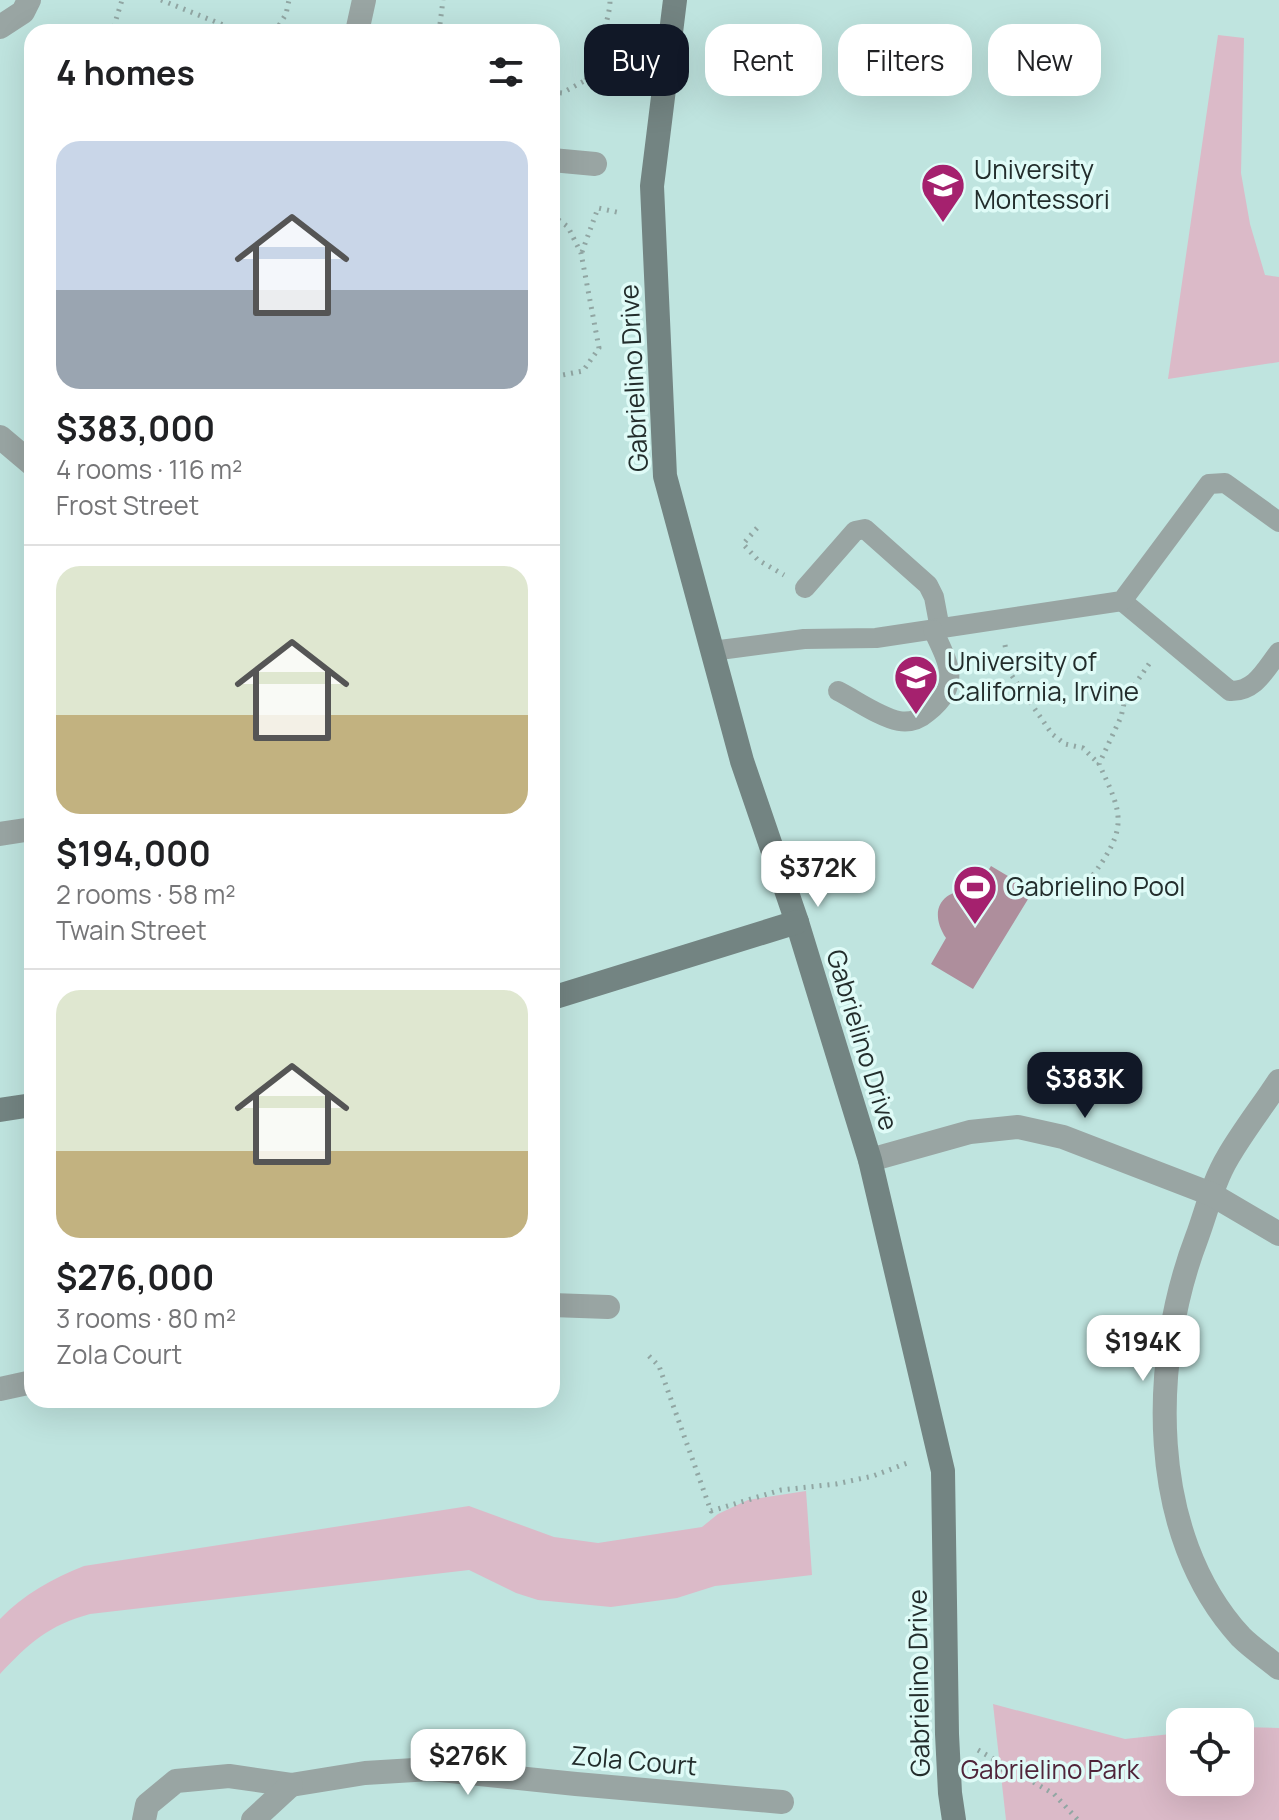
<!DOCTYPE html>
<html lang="en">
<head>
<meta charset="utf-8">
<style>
  :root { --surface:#fff; --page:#f2f2f2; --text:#202124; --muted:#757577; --line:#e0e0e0; --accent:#111827 }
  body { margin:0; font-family:Manrope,sans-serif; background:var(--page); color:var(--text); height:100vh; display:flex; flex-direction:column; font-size:30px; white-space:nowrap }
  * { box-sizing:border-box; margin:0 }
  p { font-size:26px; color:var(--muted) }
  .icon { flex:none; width:44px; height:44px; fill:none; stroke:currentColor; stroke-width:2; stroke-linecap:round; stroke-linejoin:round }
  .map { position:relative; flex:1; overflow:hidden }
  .panel { position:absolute; left:24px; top:24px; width:536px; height:1384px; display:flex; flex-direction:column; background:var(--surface); border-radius:24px; box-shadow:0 8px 32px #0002 }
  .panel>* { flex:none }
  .hud { position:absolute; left:584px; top:24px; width:574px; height:72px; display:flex; gap:16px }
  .controls { position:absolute; left:1166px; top:1708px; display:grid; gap:16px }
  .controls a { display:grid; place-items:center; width:88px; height:88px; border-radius:16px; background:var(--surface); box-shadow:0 8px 32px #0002; font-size:40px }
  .price { position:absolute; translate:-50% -68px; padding:0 18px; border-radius:16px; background:#fff; color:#222; font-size:26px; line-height:52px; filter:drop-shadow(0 2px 4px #0008) }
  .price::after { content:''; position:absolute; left:50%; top:48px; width:24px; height:18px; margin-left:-12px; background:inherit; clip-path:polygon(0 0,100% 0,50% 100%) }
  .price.active { background:var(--accent); color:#fff }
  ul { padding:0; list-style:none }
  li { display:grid; align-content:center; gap:16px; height:424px; padding:0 32px }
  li+li { border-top:2px solid var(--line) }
  li span { display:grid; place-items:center; height:248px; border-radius:24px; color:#555 }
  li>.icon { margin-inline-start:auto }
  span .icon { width:144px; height:144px; fill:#fffc; stroke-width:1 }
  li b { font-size:34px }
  h2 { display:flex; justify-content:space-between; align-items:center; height:96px; padding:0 32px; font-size:34px }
  .pill { padding:0 28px; border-radius:24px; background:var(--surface); box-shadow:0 8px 32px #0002; font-size:28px; line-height:72px }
  .pill.active { background:var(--accent); color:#fff }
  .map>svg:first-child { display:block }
  .built { fill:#bfe4df; fill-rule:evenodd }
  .green { fill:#dbbac8 }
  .water { fill:#ae8e9c }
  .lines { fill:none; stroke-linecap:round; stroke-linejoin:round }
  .path { stroke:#91a6a3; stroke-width:5; stroke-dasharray:2 6; stroke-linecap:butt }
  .lane { stroke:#99a5a3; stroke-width:20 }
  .street { stroke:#99a5a3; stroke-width:24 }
  .secondary { stroke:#738482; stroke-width:24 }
  .labels { text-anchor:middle; stroke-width:7; stroke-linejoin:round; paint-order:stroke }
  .poi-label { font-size:26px; fill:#232d2c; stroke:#dffbf7; text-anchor:start }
  .street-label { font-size:26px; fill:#232d2c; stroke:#dffbf7 }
  .park-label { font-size:26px; fill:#50243a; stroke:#dffbf7 }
</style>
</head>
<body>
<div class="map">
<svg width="1279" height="1820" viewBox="0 0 1279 1820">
  <rect width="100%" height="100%" fill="#d2eeea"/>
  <path class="built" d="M0,0H1279V1820H0ZM32,32H552V1400H32ZM1180,1722H1240V1782H1180Z"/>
  <g class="green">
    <polygon points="1218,35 1244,38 1241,173 1250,224 1265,275 1279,277 1279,362 1168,379"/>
    <path d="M806,1491L812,1575L715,1586L677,1598L611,1607L538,1600L516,1593L469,1570L90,1614C49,1625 29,1643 0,1674V1619C23,1595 53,1578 84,1566L469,1506L554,1537L598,1543L702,1527L718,1514L748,1500Z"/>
    <polygon points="993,1704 1125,1739 1180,1733 1180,1782 1240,1782 1240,1727 1279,1728 1279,1820 1006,1820"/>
  </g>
  <path class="water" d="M991,866L1033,891L973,989L931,964L946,938C927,909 943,888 976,890Z"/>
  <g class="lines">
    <g class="path">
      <polyline points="161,0 226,26 232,32"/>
      <polyline points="120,32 114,26 122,0"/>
      <polyline points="275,32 286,14 289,0"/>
      <polyline points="439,32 443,0"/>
      <path d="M586,80C593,56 610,23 610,0"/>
      <polyline points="552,92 562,93 586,80 610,89 623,86"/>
      <polyline points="552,215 568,227 581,253 599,348 583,371 552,377"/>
      <polyline points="582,252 598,208 621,213"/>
      <polyline points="757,528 743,544 758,560 784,575"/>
      <polyline points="1005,645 1010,673 1052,734 1065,744 1083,748 1099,764"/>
      <path d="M1093,875C1128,827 1123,815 1099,764L1121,717L1125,699L1151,661"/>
      <polyline points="649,1356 659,1366 711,1511 781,1490 836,1484 873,1476 910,1462"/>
      <polyline points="978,1750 1054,1794 1078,1820"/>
      <polyline points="977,1776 1010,1767"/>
    </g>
    <g class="lane">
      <polyline points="805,588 855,531 865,529 928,585 934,597 940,629"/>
      <path d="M1122,601L1230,691C1255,692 1265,670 1279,652"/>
      <polyline points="712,651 804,639 876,638 1122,601 1209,484 1225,483 1279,522"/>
      <path d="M838,691C856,700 879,717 899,721C910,723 920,719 928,712C962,685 949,664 933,630"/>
    </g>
    <g class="street">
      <polyline points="0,27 23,12 29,0"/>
      <polyline points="357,32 364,0"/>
      <polyline points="552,160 595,164"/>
      <polyline points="0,437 32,464"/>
      <polyline points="0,834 32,829"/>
      <path d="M1279,1081C1262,1107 1243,1131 1228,1157C1213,1182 1207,1210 1197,1237C1150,1360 1146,1534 1241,1637C1252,1648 1267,1658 1279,1668"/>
      <polyline points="870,1160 970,1132 1018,1127 1063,1137 1211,1194 1279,1234"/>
      <polyline points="552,1305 608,1307"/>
      <polyline points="0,1389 32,1382"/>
      <polyline points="144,1820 147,1805 176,1781 229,1776 291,1785 365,1773 431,1769 576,1784 782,1802"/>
      <polyline points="253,1820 291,1785"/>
    </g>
    <g class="secondary">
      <polyline points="675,0 652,186 665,476 742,761 797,922 870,1160 943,1471 947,1734 950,1793 954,1820"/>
      <polyline points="552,998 797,922"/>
      <polyline points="0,1110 32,1105"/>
    </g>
  </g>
  <defs>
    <g id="school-pin" transform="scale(2.3)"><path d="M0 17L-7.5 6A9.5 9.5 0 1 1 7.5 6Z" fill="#a5216e" stroke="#dffbf7"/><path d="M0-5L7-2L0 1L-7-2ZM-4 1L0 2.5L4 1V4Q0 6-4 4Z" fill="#fff"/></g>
    <g id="university-pin" transform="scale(2.3)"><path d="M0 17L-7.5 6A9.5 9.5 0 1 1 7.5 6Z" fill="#a5216e" stroke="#dffbf7"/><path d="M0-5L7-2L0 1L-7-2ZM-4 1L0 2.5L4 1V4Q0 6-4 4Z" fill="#fff"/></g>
    <g id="stadium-pin" transform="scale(2.3)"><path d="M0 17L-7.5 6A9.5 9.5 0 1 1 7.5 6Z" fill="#a5216e" stroke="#dffbf7"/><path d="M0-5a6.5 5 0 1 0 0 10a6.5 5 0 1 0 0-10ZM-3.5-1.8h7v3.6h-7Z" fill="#fff"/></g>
  </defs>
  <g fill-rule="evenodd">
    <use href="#school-pin" x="943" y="185"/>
    <use href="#university-pin" x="916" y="677"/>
    <use href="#stadium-pin" x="975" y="887"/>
  </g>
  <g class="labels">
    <g class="poi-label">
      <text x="974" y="179">University<tspan x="974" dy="30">Montessori</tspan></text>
      <text x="947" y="671">University of<tspan x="947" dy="30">California, Irvine</tspan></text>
      <text x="1006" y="896">Gabrielino Pool</text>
    </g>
    <g class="street-label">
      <text transform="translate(634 378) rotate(-93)" y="9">Gabrielino Drive</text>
      <text transform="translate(862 1040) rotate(73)" y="9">Gabrielino Drive</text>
      <text transform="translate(919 1683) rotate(-91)" y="9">Gabrielino Drive</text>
      <text transform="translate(634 1761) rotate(5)" y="9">Zola Court</text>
    </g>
    <g class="park-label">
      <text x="1050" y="1779">Gabrielino Park</text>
    </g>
  </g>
</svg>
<div class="controls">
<a><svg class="icon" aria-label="locate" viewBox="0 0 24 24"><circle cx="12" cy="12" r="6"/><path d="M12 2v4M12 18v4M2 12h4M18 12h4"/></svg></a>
</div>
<b class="price" style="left:818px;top:909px">$372K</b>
<b class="price active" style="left:1085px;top:1120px">$383K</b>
<b class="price" style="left:1143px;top:1383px">$194K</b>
<b class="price" style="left:468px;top:1797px">$276K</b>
<div class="hud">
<a class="pill active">Buy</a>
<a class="pill">Rent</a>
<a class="pill">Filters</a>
<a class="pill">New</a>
</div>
<section class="panel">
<h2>4 homes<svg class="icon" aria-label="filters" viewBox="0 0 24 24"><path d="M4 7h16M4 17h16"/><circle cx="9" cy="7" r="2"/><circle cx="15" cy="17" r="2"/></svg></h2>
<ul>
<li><span style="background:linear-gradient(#c9d6e8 60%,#9aa5b1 0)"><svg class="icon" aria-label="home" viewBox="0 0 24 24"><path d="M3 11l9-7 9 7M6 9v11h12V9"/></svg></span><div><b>$383,000</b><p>4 rooms · 116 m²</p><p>Frost Street</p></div></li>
<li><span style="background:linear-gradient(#dfe7d0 60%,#c2b280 0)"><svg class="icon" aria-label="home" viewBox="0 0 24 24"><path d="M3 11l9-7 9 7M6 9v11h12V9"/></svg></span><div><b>$194,000</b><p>2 rooms · 58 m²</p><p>Twain Street</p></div></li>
<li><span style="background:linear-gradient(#dfe7d0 65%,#c2b280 0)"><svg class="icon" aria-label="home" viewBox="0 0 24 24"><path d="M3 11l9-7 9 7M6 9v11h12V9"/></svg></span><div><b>$276,000</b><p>3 rooms · 80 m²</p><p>Zola Court</p></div></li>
</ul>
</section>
</div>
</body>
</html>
